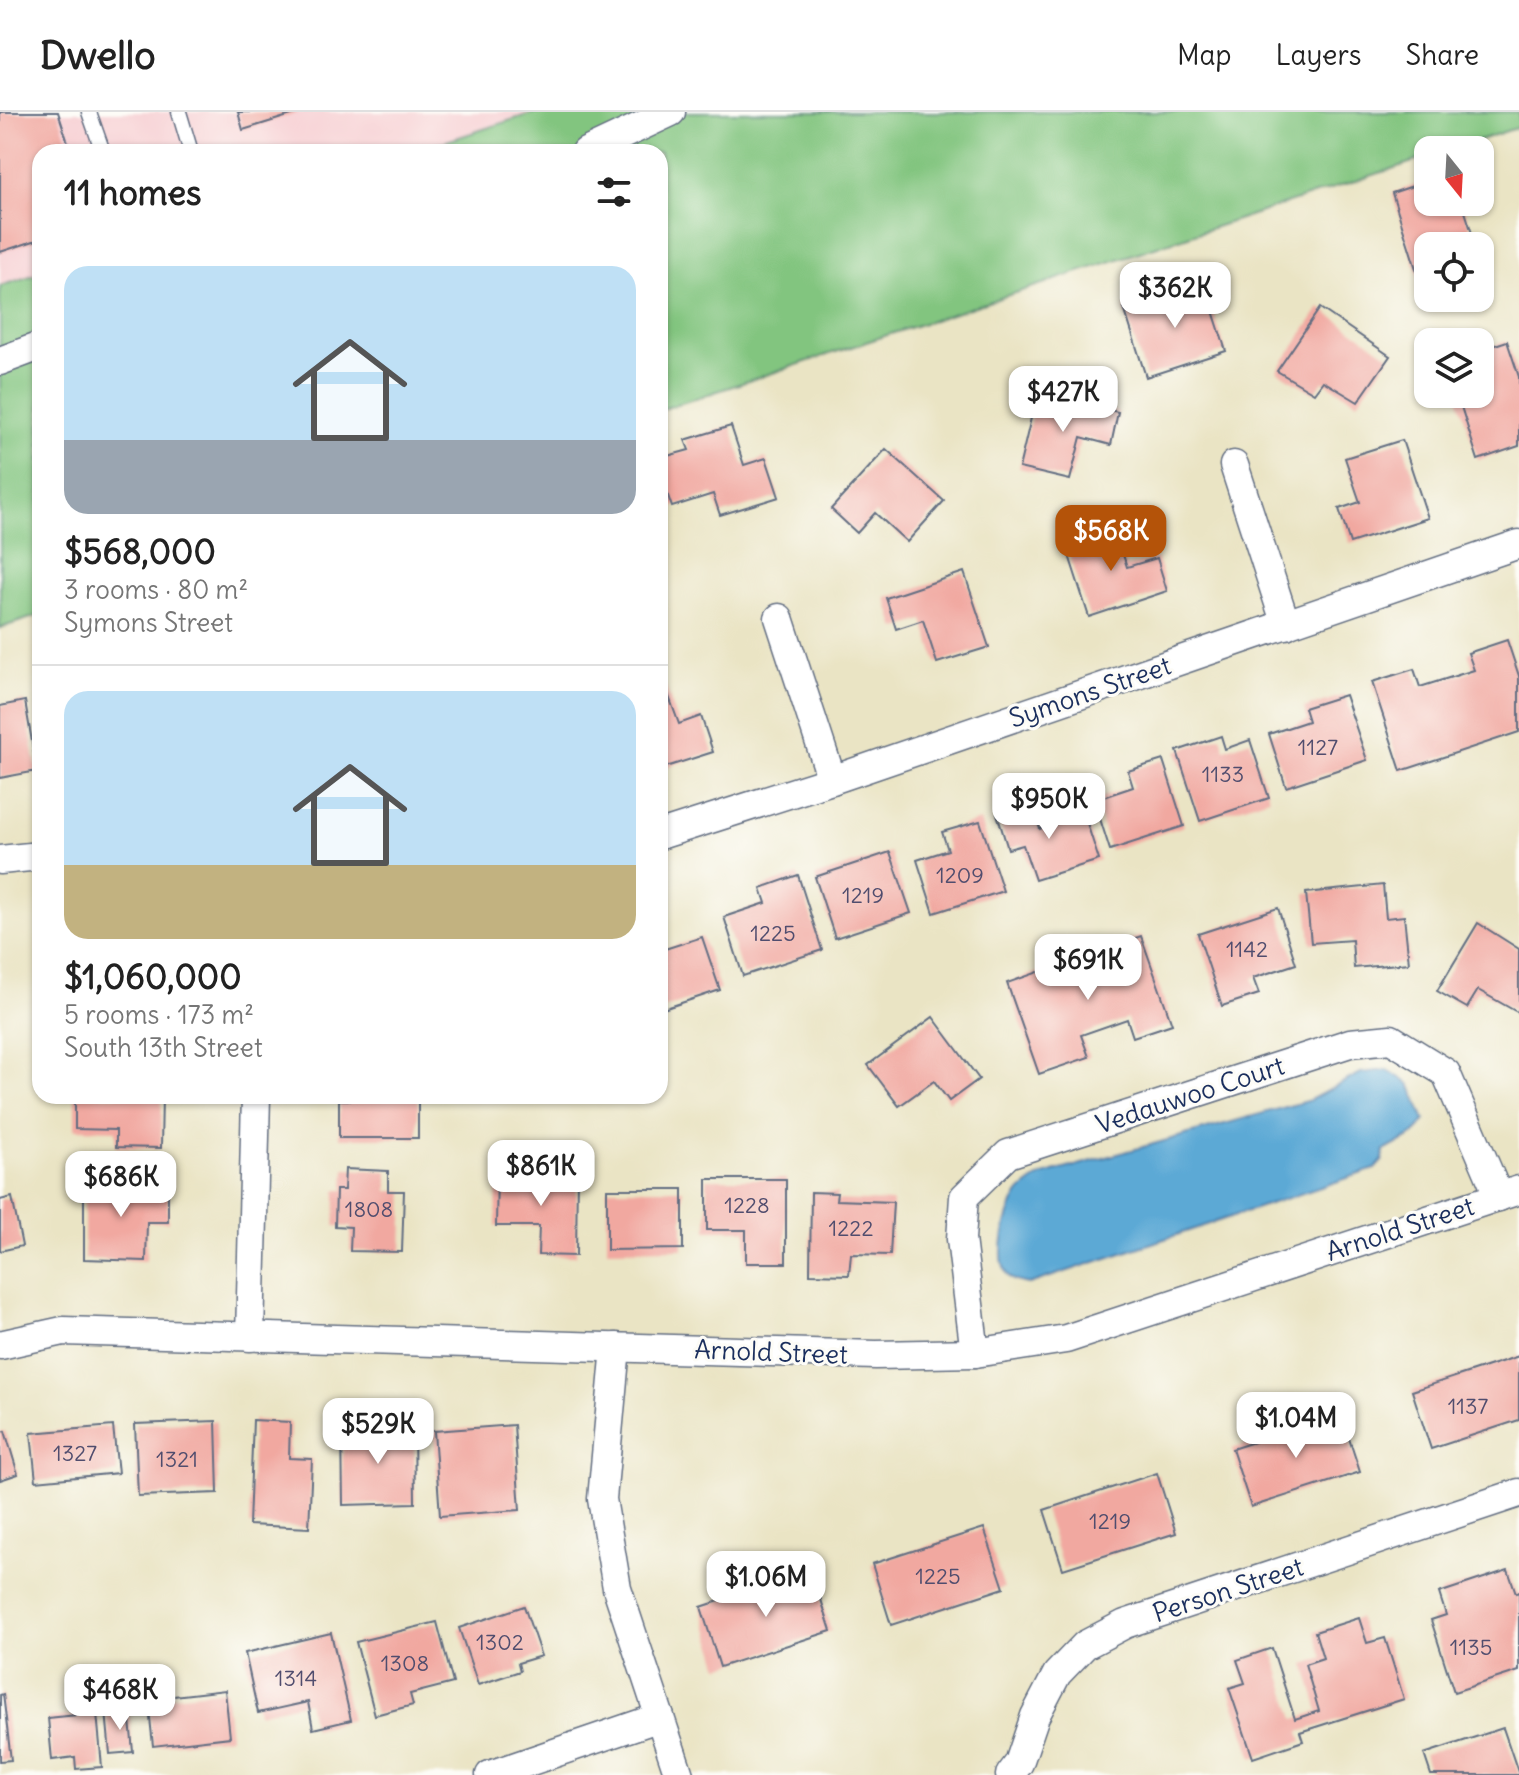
<!DOCTYPE html>
<html lang="en">
<head>
<meta charset="utf-8">
<style>
  :root { --surface:#fff; --page:#f2f2f2; --text:#222; --muted:#767676; --line:#e0e0e0; --accent:#b45309 }
  body { margin:0; font-family:Delius,sans-serif; background:var(--page); color:var(--text); height:100vh; display:flex; flex-direction:column; font-size:30px; white-space:nowrap }
  * { box-sizing:border-box; margin:0 }
  p { font-size:26px; color:var(--muted) }
  .icon { flex:none; width:44px; height:44px; fill:none; stroke:currentColor; stroke-width:2; stroke-linecap:round; stroke-linejoin:round }
  .map { position:relative; flex:1; overflow:hidden }
  .panel { position:absolute; left:32px; top:32px; width:636px; height:960px; display:flex; flex-direction:column; background:var(--surface); border-radius:24px; box-shadow:0 2px 6px #0004 }
  .panel>* { flex:none }
  .needle { width:52px; rotate:162deg }
  .controls { position:absolute; left:1414px; top:24px; display:grid; gap:16px }
  .controls a { display:grid; place-items:center; width:80px; height:80px; border-radius:16px; background:var(--surface); box-shadow:0 2px 6px #0004; font-size:40px }
  .price { position:absolute; translate:-50% -68px; padding:0 18px; border-radius:16px; background:#fff; color:#222; font-size:26px; line-height:52px; filter:drop-shadow(0 2px 4px #0008) }
  .price::after { content:''; position:absolute; left:50%; top:48px; width:24px; height:18px; margin-left:-12px; background:inherit; clip-path:polygon(0 0,100% 0,50% 100%) }
  .price.current { background:var(--accent); color:#fff }
  ul { padding:0; list-style:none }
  li { display:grid; align-content:center; gap:16px; height:424px; padding:0 32px }
  li+li { border-top:2px solid var(--line) }
  li span { display:grid; place-items:center; height:248px; border-radius:24px; color:#555 }
  li>.icon { margin-inline-start:auto }
  span .icon { width:144px; height:144px; fill:#fffc; stroke-width:1 }
  li b { font-size:34px }
  h2 { display:flex; justify-content:space-between; align-items:center; height:96px; padding:0 32px; font-size:34px }
  header { display:flex; align-items:center; gap:48px; box-sizing:border-box; height:112px; padding:0 40px; background:var(--surface); border-bottom:2px solid var(--line) }
  header strong { font-size:38px }
  nav { display:flex; gap:44px; margin-inline-start:auto; font-size:28px }
  .map>svg:first-child { display:block }
  .built { fill:#f7cfd3 }
  .green { fill:#82c57f; stroke:#4e7a6e; stroke-width:2 }
  .water { fill:#5ba9d5; stroke:#3b6c9a; stroke-width:2 }
  .building { fill:#f1a8a0 }
  .lines { fill:none; stroke-linecap:round; stroke-linejoin:round }
  .lane-casing { stroke:#636e82; stroke-width:17 }
  .street-casing { stroke:#636e82; stroke-width:31 }
  .lane { stroke:#fff; stroke-width:14 }
  .street { stroke:#fff; stroke-width:28 }
  .labels { text-anchor:middle; stroke-width:6; stroke-linejoin:round; paint-order:stroke }
  .number-label { font-size:22px; fill:#504d6e }
  .street-label { font-size:26px; fill:#1b2f5e; stroke:#fdfcf7 }
</style>
</head>
<body>
<header>
<strong>Dwello</strong>
<nav><a>Map</a><a>Layers</a><a>Share</a></nav>
</header>
<div class="map">
<svg width="1519" height="1663" viewBox="0 0 1519 1663">
  <rect width="100%" height="100%" fill="#fdfcf7"/>
  <filter id="ink" filterUnits="userSpaceOnUse"><feTurbulence type="fractalNoise" baseFrequency=".0125" numOctaves="2"/><feDisplacementMap in="SourceGraphic" scale="16" xChannelSelector="R" yChannelSelector="G"/><feConvolveMatrix kernelMatrix="1 2 1 2 8 2 1 2 1" color-interpolation-filters="sRGB"/></filter>
  <filter id="wash" filterUnits="userSpaceOnUse"><feTurbulence type="fractalNoise" baseFrequency=".006" numOctaves="4" result="noise"/><feDisplacementMap in="SourceGraphic" scale="32" xChannelSelector="R" yChannelSelector="G"/><feGaussianBlur stdDeviation="1.8" result="paint"/><feColorMatrix in="noise" values="0 0 0 0 0 0 0 0 0 0 0 0 0 0 0 0 0 1.4 0 .05"/><feComposite in="paint" operator="in"/></filter>
  <g filter="url(#wash)">
    <rect width="100%" height="100%" fill="#eae4c4"/>
    <polygon class="built" points="0,0 536,0 413,40 40,40 40,161 0,174"/>
    <g class="green">
      <polygon points="536,0 1519,0 1519,15 1449,38 1428,38 1428,45 660,298 660,40 413,40"/>
      <polygon points="40,161 40,503 0,516 0,174"/>
    </g>
    <path class="water" d="M1387,958L1410,972L1425,1008L1415,1022L1384,1039L1383,1048L1375,1057L1029,1172C1021,1170 1011,1170 1007,1162C995,1143 1007,1100 1018,1083C1024,1074 1034,1069 1043,1063L1310,988L1361,961Z"/>
    <g id="blocks">
      <g class="building">
        <polygon points="0,0 58,0 71,40 40,40 40,127 0,140"/>
        <polygon points="238,0 298,0 298,1 243,18"/>
        <polygon points="1428,69 1428,90 1462,90 1476,134 1428,134 1428,181 1424,182 1392,81"/>
        <polygon points="1204,171 1226,239 1146,265 1124,196"/>
        <polygon points="1320,196 1390,244 1358,290 1323,269 1314,281 1277,259"/>
        <polygon points="1507,229 1519,265 1519,334 1478,348 1457,282 1480,282 1480,238"/>
        <polygon points="1037,281 1118,300 1111,333 1081,325 1070,368 1019,356"/>
        <polygon points="731,314 744,353 766,346 779,385 720,403 713,382 672,395 660,361 660,346 689,338 685,328"/>
        <polygon points="1402,328 1428,406 1350,431 1339,397 1360,390 1345,346"/>
        <polygon points="886,337 944,389 907,430 875,401 857,421 831,397"/>
        <polygon points="1114,415 1127,455 1157,446 1167,479 1089,505 1065,431"/>
        <polygon points="964,460 989,535 937,551 923,508 896,517 886,486"/>
        <polygon points="1507,528 1519,564 1519,620 1401,659 1372,570 1414,557 1420,575 1474,558 1468,541"/>
        <polygon points="663,568 679,612 701,604 713,640 660,657 660,569"/>
        <polygon points="1345,583 1367,648 1286,675 1269,622 1308,609 1304,596"/>
        <polygon points="25,589 37,659 0,666 0,594"/>
        <polygon points="1221,624 1225,637 1250,628 1269,686 1200,709 1177,639"/>
        <polygon points="1163,648 1184,714 1110,738 1094,688 1133,675 1128,659"/>
        <polygon points="1031,691 1040,717 1084,702 1099,748 1035,768 1023,733 1008,737 997,702"/>
        <polygon points="980,709 1003,779 934,801 917,748 948,738 942,720"/>
        <polygon points="890,740 911,801 835,826 815,765"/>
        <polygon points="798,763 822,838 743,864 724,805 766,791 761,776"/>
        <polygon points="1383,773 1386,806 1404,804 1409,851 1354,856 1352,828 1311,831 1306,781"/>
        <polygon points="1278,796 1296,852 1253,866 1259,882 1222,894 1198,822"/>
        <polygon points="1478,811 1519,837 1519,897 1517,900 1478,878 1467,896 1437,879"/>
        <polygon points="661,823 665,837 702,825 720,878 660,898"/>
        <polygon points="1141,824 1172,912 1133,925 1127,907 1081,923 1089,945 1039,962 1007,871"/>
        <polygon points="933,905 979,967 949,989 934,969 899,994 868,953"/>
        <polygon points="75,984 162,984 161,1036 116,1035 116,1018 75,1017"/>
        <polygon points="358,984 418,984 418,1026 339,1026 339,988 358,988"/>
        <polygon points="345,1057 388,1059 388,1079 404,1079 402,1140 350,1139 351,1115 335,1114 336,1078 344,1078"/>
        <polygon points="497,1061 577,1061 576,1144 538,1143 539,1114 496,1114"/>
        <polygon points="707,1067 786,1067 786,1151 746,1151 746,1118 707,1118"/>
        <polygon points="84,1071 168,1073 168,1110 147,1110 146,1149 84,1147"/>
        <polygon points="607,1077 683,1077 683,1137 607,1138"/>
        <polygon points="811,1080 837,1081 836,1088 893,1090 890,1143 851,1142 849,1163 810,1162"/>
        <polygon points="12,1085 22,1134 0,1139 0,1088"/>
        <polygon points="1519,1244 1519,1308 1431,1337 1412,1279"/>
        <polygon points="1341,1302 1360,1360 1251,1395 1232,1337"/>
        <polygon points="253,1308 290,1310 289,1346 312,1347 309,1416 249,1413"/>
        <polygon points="216,1309 218,1381 138,1384 135,1312"/>
        <polygon points="514,1313 520,1398 440,1404 434,1319"/>
        <polygon points="113,1314 118,1361 36,1369 31,1321"/>
        <polygon points="414,1314 415,1391 343,1393 342,1316"/>
        <polygon points="5,1319 18,1362 0,1368 0,1320"/>
        <polygon points="1157,1361 1176,1421 1063,1457 1044,1398"/>
        <polygon points="984,1416 1004,1476 891,1513 872,1452"/>
        <polygon points="1508,1458 1516,1481 1519,1480 1519,1559 1454,1580 1431,1508 1446,1503 1439,1481"/>
        <polygon points="812,1459 831,1519 720,1555 701,1495"/>
        <polygon points="524,1494 541,1544 518,1551 520,1559 478,1573 459,1516"/>
        <polygon points="1359,1506 1367,1531 1385,1526 1404,1587 1300,1620 1303,1629 1253,1646 1229,1576 1245,1571 1237,1548 1272,1536 1295,1607 1319,1599 1305,1552 1323,1546 1315,1520"/>
        <polygon points="437,1510 453,1571 410,1582 413,1593 375,1603 356,1530"/>
        <polygon points="331,1521 351,1608 313,1617 308,1590 258,1601 245,1541"/>
        <polygon points="225,1578 230,1625 153,1634 148,1587"/>
        <polygon points="3,1582 11,1648 0,1649 0,1583"/>
        <polygon points="129,1597 133,1640 110,1642 106,1599"/>
        <polygon points="97,1601 102,1655 76,1657 75,1645 52,1648 48,1606"/>
        <polygon points="1503,1616 1519,1663 1431,1663 1424,1642"/>
      </g>
    </g>
  </g>
  <g filter="url(#ink)">
    <use href="#blocks" fill-opacity="0" stroke="#636e82" stroke-width="2"/>
    <g class="lines">
      <g class="lane-casing">
        <g id="lane">
          <polyline points="89,0 103,40"/>
          <polyline points="179,0 191,40"/>
        </g>
      </g>
      <g class="street-casing">
        <g id="street">
          <polyline points="586,40 671,0"/>
          <polyline points="0,249 40,234"/>
          <polyline points="1234,353 1286,513"/>
          <polyline points="779,506 832,668"/>
          <polyline points="660,723 832,668 1519,432"/>
          <polyline points="0,748 40,744"/>
          <polyline points="250,1225 256,984"/>
          <polyline points="0,1233 63,1219 876,1243 975,1241 1066,1227 1519,1078"/>
          <polyline points="616,1235 602,1387 617,1476 679,1663"/>
          <polyline points="975,1241 961,1127 964,1085 1008,1042 1350,931 1391,927 1446,961 1499,1085"/>
          <polyline points="490,1663 660,1605"/>
          <polyline points="1010,1663 1019,1651 1035,1604 1057,1562 1085,1533 1125,1512 1519,1381"/>
        </g>
      </g>
      <use href="#lane" class="lane"/>
      <use href="#street" class="street"/>
    </g>
  </g>
  <g class="labels">
    <g class="number-label">
      <text x="1318" y="643">1127</text>
      <text x="1223" y="670">1133</text>
      <text x="960" y="771">1209</text>
      <text x="863" y="791">1219</text>
      <text x="773" y="829">1225</text>
      <text x="1247" y="845">1142</text>
      <text x="747" y="1101">1228</text>
      <text x="369" y="1105">1808</text>
      <text x="851" y="1124">1222</text>
      <text x="1468" y="1302">1137</text>
      <text x="75" y="1349">1327</text>
      <text x="177" y="1355">1321</text>
      <text x="1110" y="1417">1219</text>
      <text x="938" y="1472">1225</text>
      <text x="500" y="1538">1302</text>
      <text x="1471" y="1543">1135</text>
      <text x="405" y="1559">1308</text>
      <text x="296" y="1574">1314</text>
    </g>
    <g class="street-label">
      <text transform="translate(1090 580) rotate(-19)" y="9">Symons Street</text>
      <text transform="translate(1190 983) rotate(-18)" y="9">Vedauwoo Court</text>
      <text transform="translate(1400 1117) rotate(-18)" y="9">Arnold Street</text>
      <text transform="translate(771 1240) rotate(2)" y="9">Arnold Street</text>
      <text transform="translate(1228 1478) rotate(-18)" y="9">Person Street</text>
    </g>
  </g>
</svg>
<div class="controls">
<a><svg class="needle" viewBox="-14 -14 28 28"><path d="M0-13l5 13h-10z" fill="#e53935"/><path d="M0 13l5-13h-10z" fill="#767676"/></svg></a>
<a><svg class="icon" aria-label="locate" viewBox="0 0 24 24"><circle cx="12" cy="12" r="6"/><path d="M12 2v4M12 18v4M2 12h4M18 12h4"/></svg></a>
<a><svg class="icon" aria-label="layers" viewBox="0 0 24 24"><path d="M12 4l9 5-9 5-9-5zM3 14l9 5 9-5"/></svg></a>
</div>
<b class="price" style="left:1175px;top:218px">$362K</b>
<b class="price" style="left:1063px;top:322px">$427K</b>
<b class="price current" style="left:1111px;top:461px">$568K</b>
<b class="price" style="left:1049px;top:729px">$950K</b>
<b class="price" style="left:1088px;top:890px">$691K</b>
<b class="price" style="left:541px;top:1096px">$861K</b>
<b class="price" style="left:121px;top:1107px">$686K</b>
<b class="price" style="left:1296px;top:1348px">$1.04M</b>
<b class="price" style="left:378px;top:1354px">$529K</b>
<b class="price" style="left:766px;top:1507px">$1.06M</b>
<b class="price" style="left:120px;top:1620px">$468K</b>
<section class="panel">
<h2>11 homes<svg class="icon" aria-label="filters" viewBox="0 0 24 24"><path d="M4 7h16M4 17h16"/><circle cx="9" cy="7" r="2"/><circle cx="15" cy="17" r="2"/></svg></h2>
<ul>
<li><span style="background:linear-gradient(#bfe0f5 70%,#9aa5b1 0)"><svg class="icon" aria-label="home" viewBox="0 0 24 24"><path d="M3 11l9-7 9 7M6 9v11h12V9"/></svg></span><div><b>$568,000</b><p>3 rooms · 80 m²</p><p>Symons Street</p></div></li>
<li><span style="background:linear-gradient(#bfe0f5 70%,#c2b280 0)"><svg class="icon" aria-label="home" viewBox="0 0 24 24"><path d="M3 11l9-7 9 7M6 9v11h12V9"/></svg></span><div><b>$1,060,000</b><p>5 rooms · 173 m²</p><p>South 13th Street</p></div></li>
</ul>
</section>
</div>
</body>
</html>
